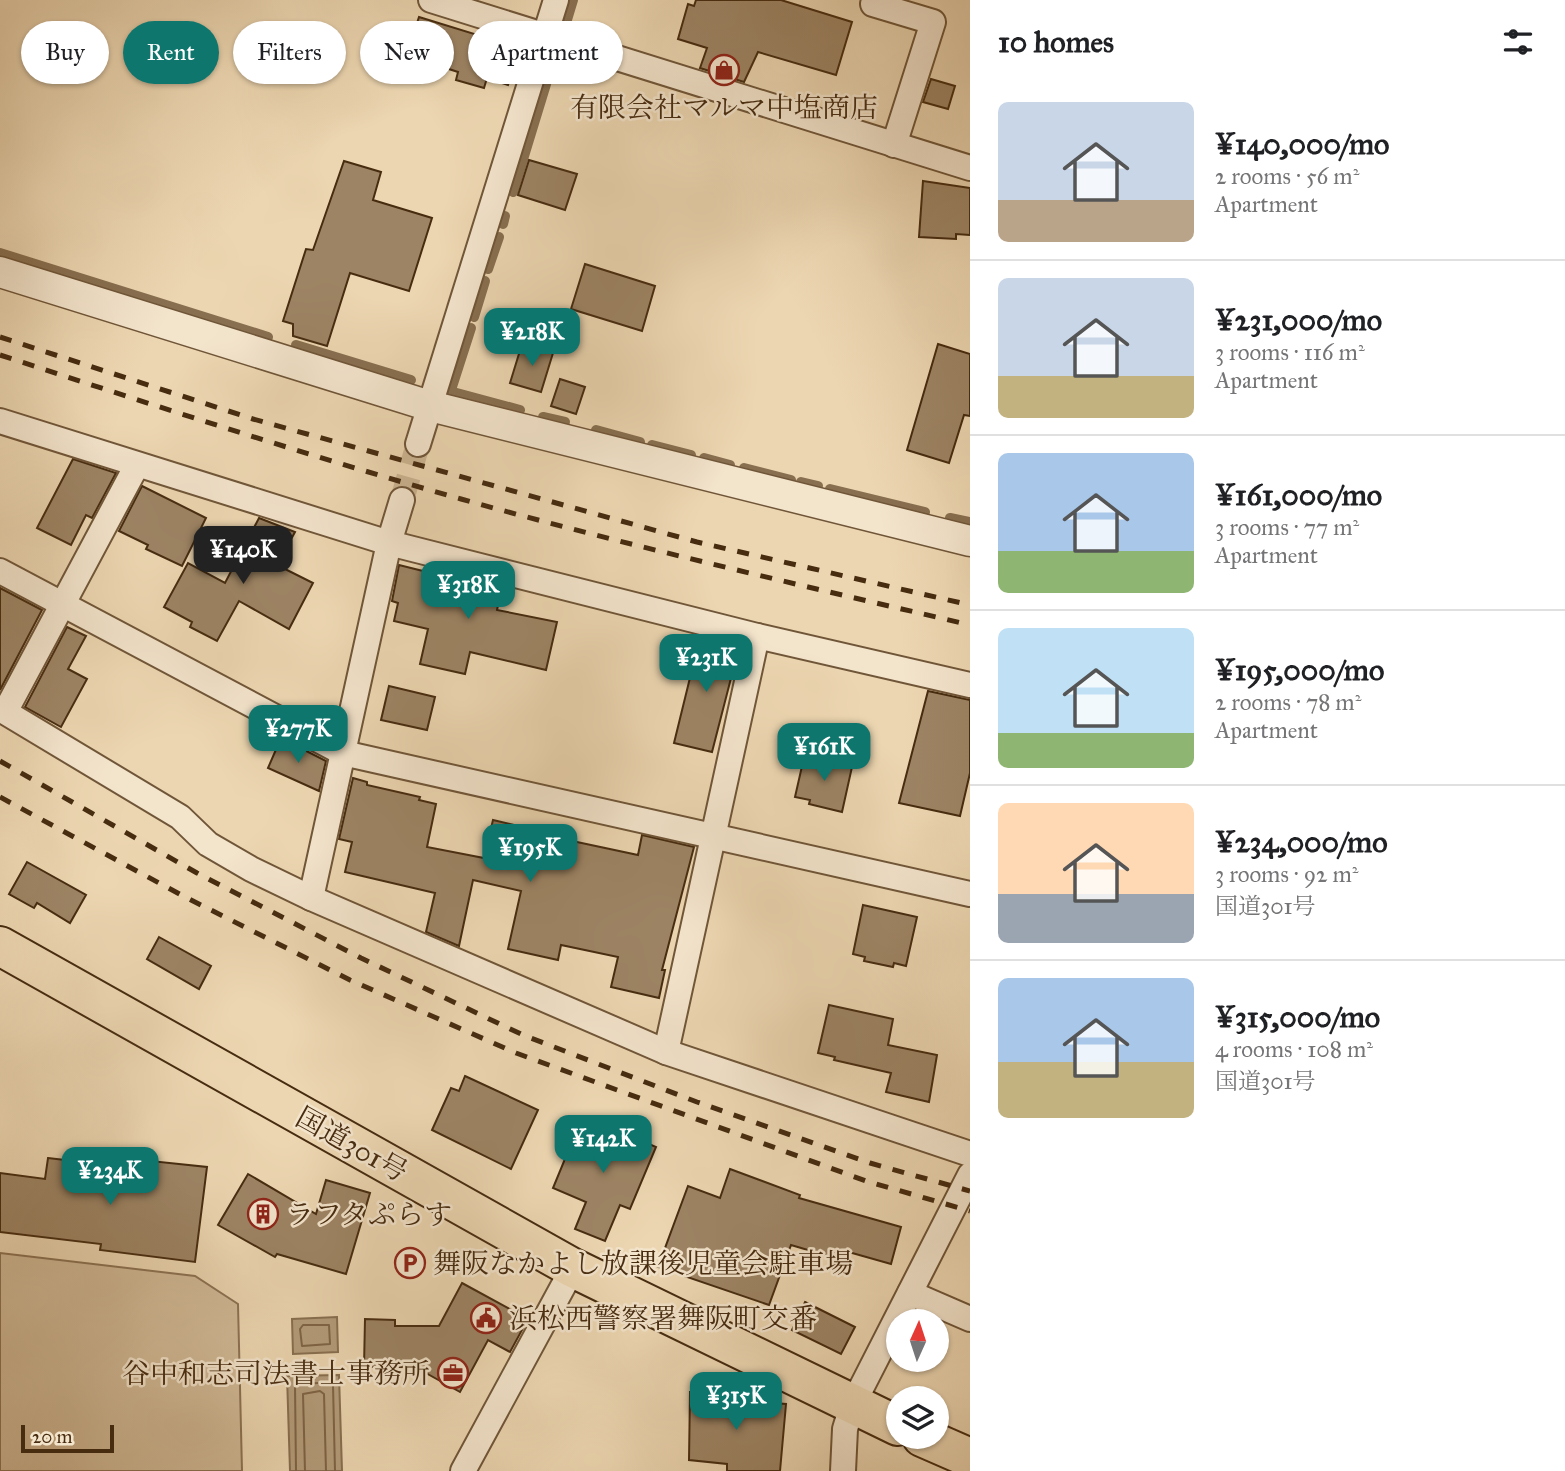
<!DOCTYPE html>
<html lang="en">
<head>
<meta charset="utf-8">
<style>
  :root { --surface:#fff; --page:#f6f6f6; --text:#202124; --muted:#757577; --line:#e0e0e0; --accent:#0f766e }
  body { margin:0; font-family:"IM FELL Great Primer","Noto Serif JP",serif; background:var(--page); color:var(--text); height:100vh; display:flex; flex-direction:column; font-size:26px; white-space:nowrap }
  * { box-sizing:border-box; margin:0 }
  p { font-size:23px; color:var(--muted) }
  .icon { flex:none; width:38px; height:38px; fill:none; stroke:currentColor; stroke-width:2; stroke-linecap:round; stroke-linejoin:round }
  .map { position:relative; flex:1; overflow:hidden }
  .drawer { display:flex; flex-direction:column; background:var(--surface); width:595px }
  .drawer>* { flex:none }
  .top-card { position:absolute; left:21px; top:21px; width:665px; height:63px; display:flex; gap:14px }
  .needle { width:46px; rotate:3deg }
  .controls { position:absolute; left:886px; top:1309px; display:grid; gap:14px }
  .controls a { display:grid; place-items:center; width:63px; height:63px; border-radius:50%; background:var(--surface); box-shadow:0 2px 5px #0004; font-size:35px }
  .scale { position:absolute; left:21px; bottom:18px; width:93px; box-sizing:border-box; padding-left:7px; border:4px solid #472c10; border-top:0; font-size:19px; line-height:24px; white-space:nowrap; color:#472c10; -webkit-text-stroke:5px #f3e4cc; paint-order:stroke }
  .price { position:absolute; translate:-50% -60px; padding:0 16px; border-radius:14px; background:var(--accent); color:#fff; font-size:23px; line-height:46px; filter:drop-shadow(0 2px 4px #0008) }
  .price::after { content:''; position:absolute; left:50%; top:42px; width:21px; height:16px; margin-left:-10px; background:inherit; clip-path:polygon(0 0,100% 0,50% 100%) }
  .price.current { background:#222; color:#fff }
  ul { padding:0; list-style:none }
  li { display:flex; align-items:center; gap:21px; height:175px; padding:0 28px }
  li+li { border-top:2px solid var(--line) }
  li span { display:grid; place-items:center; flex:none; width:196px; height:140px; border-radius:10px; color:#555 }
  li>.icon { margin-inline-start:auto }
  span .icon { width:84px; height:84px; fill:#fffc; stroke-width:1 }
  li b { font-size:30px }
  h2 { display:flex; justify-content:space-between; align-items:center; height:84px; padding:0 28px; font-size:30px }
  .pill { padding:0 24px; border-radius:32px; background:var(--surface); box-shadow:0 2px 5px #0004; font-size:24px; line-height:63px }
  .pill.current { background:var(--accent); color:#fff }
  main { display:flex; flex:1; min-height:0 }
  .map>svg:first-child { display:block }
  .green { fill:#d0b996; stroke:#8c7253; stroke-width:2 }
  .water { fill:#b49c7a; stroke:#886f50; stroke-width:2 }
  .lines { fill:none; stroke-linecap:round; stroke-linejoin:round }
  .shore { stroke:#7e6445; stroke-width:2 }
  .stream { stroke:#886f50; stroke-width:10 }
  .building { fill:#9d8464; stroke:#472c10; stroke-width:2 }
  .minor-tunnel { stroke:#cbb491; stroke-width:24; stroke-dasharray:24 12; stroke-linecap:butt }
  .minor-casing { stroke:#705638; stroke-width:28 }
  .tertiary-casing { stroke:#705638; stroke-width:33 }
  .trunk-casing { stroke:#472c10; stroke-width:42 }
  .minor { stroke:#f3e4cc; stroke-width:24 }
  .tertiary { stroke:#f3e4cc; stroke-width:30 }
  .trunk { stroke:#ecd6b1; stroke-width:38 }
  .rail { stroke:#472c10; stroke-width:5; stroke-dasharray:12 12; stroke-linecap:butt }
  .labels { text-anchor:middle; stroke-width:5; stroke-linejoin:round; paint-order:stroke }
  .poi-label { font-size:28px; fill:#472c10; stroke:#f3e4cc; text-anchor:start }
  .street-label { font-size:28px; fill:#472c10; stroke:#f3e4cc }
</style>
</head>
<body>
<main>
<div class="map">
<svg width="970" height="1471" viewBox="0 0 970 1471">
  <rect width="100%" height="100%" fill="#ecd6b1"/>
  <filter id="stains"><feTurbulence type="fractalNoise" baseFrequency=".00286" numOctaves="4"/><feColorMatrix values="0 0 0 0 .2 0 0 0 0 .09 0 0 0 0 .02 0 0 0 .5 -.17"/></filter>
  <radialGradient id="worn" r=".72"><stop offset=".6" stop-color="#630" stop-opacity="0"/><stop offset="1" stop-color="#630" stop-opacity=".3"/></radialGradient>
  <polygon class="green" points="0,1253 195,1276 238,1304 242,1471 0,1471"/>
  <g class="water">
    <polygon points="337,1317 338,1352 293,1354 292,1319"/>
    <polygon points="339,1375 342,1471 290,1471 287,1376"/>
  </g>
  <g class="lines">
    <g class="shore">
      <polygon points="303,1325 329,1325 330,1344 302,1346 300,1329"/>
      <polyline points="296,1471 295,1385 329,1382 333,1385 335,1471"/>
      <polyline points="305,1471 303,1394 320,1391 324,1394 326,1471"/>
    </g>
    <g class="stream">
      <polyline points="566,23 573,0"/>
      <polyline points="513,192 554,58"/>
      <polyline points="503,224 505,216"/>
      <polyline points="0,253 268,337"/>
      <polyline points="488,269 499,237"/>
      <polyline points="474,317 485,281"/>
      <polyline points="296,345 411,380"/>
      <polyline points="451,390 471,328"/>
      <polyline points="453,392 520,410"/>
      <polyline points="543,417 565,422"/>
      <polyline points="596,430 640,442"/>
      <polyline points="652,445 691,455"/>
      <polyline points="704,458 730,465"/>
      <polyline points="744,468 791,480"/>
      <polyline points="801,482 818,486"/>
      <polyline points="830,489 925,512"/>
      <polyline points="950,518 970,522"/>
    </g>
  </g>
  <g class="building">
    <polygon points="696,0 781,0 852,22 836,75 758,52 744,82 700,68 707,48 678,39 688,4 694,6"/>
    <polygon points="419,17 520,48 508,85 487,78 484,88 456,80 458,72 421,60 423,53 409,48"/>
    <polygon points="931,79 955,86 948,109 923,102"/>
    <polygon points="529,160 577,174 565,210 518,195"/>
    <polygon points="344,161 381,172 373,200 432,218 409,291 350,273 327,346 293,336 293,324 283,321 306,249 313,250"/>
    <polygon points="923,181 970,188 970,235 956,234 956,239 919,237"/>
    <polygon points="585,264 655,286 642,331 571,309"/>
    <polygon points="522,344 553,353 541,392 510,383"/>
    <polygon points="938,344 970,354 970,416 964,415 949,463 907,450"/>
    <polygon points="560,379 585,387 576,414 551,406"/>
    <polygon points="73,459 116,473 92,518 86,515 71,545 37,528"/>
    <polygon points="142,486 206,518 182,566 146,549 148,545 119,531"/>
    <polygon points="259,518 295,532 277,565 313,583 289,629 239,601 217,641 190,627 192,622 164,607 188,563 225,583"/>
    <polygon points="399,565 427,572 428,568 502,587 497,610 557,622 546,670 470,652 465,674 420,664 428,629 394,621 398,603 392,601"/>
    <polygon points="0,588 42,610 0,690"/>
    <polygon points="67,627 86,636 68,669 87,679 61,727 25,707"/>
    <polygon points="700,637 739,647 712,752 674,743"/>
    <polygon points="389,686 435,697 427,730 381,720"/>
    <polygon points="928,691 970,700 970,773 960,816 899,803"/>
    <polygon points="281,738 326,761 319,791 268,768"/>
    <polygon points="805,753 852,767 842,812 809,804 810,800 795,797"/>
    <polygon points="353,778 367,782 367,785 420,797 419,800 436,804 427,847 484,858 493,820 531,829 530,832 638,855 642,835 694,847 662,970 665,970 659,998 611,987 618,957 561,945 558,960 508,949 521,891 473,880 459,946 426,932 435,893 345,872 352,842 339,839"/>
    <polygon points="27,862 86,895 70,923 37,903 34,908 9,894"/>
    <polygon points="863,905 917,917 906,966 894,963 893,967 864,961 865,957 853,954"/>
    <polygon points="159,937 211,966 199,989 147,959"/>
    <polygon points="829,1005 893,1019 888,1045 937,1055 929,1102 886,1092 891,1073 834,1060 835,1057 818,1053"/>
    <polygon points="465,1076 538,1110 511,1169 432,1130 451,1088 459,1091"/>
    <polygon points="581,1120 615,1134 617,1130 656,1147 630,1209 620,1205 605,1241 575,1229 586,1202 553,1188"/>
    <polygon points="48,1158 150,1170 151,1161 207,1167 195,1262 100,1250 101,1244 0,1232 0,1173 45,1179"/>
    <polygon points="730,1169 800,1195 799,1198 901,1227 891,1264 838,1249 835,1258 791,1245 769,1305 658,1267 688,1186 720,1198"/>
    <polygon points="248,1174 316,1214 326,1180 370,1193 346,1274 277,1254 275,1257 218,1225"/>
    <polygon points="462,1283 528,1319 510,1352 488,1340 460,1392 415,1367 364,1367 365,1319 395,1320 395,1326 439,1326"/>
    <polygon points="805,1302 855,1327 841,1354 792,1330"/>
    <polygon points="690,1392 760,1397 760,1402 786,1404 780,1471 727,1471 727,1464 689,1460"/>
  </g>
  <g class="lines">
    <polyline class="minor-tunnel" points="402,500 418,444"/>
    <g class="minor-casing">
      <g id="minor">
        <polyline points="431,0 970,168"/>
        <polyline points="873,4 933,22 894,145"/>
        <polyline points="0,421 389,543 757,636 970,685"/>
        <polyline points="418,444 556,0"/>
        <polyline points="137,465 5,712 180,817 208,844 251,869 311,898 666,1052 970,1154"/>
        <polyline points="0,571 343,753 970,894"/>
        <polyline points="311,898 389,543 402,500"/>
        <polyline points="666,1052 757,636"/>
        <polyline points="910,1293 970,1319"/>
        <polyline points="463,1471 573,1268"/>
        <polyline points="843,1471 845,1429 852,1406 970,1175"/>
      </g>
    </g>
    <g class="tertiary-casing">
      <polyline id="tertiary" points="0,272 430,406 970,541"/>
    </g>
    <g class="trunk-casing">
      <g id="trunk">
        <polyline points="0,946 573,1268 898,1426"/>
        <polyline points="922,1437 970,1458"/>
      </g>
    </g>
    <use href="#minor" class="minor"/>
    <use href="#tertiary" class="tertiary"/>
    <use href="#trunk" class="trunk"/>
    <g class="rail">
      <polyline points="0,337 253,419 697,542 970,605"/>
      <path d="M0,355C153,405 306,455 461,499C629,546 800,585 970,625"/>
      <polyline points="0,761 197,873 361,958 523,1035 697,1102 870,1163 970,1191"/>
      <polyline points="0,797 185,897 350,980 516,1053 866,1181 970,1211"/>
    </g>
  </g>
  <defs>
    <g id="shop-ring" transform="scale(1.575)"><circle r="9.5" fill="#f3e4cc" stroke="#8f2418" stroke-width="1.5"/><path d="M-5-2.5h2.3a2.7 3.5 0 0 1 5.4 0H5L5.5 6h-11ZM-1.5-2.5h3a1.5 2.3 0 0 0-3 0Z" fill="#8f2418"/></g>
    <g id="building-ring" transform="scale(1.575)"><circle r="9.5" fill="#f3e4cc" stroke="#8f2418" stroke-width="1.5"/><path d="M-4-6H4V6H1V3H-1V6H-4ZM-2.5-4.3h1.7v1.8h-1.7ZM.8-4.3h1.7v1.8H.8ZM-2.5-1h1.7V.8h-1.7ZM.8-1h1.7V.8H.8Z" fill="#8f2418"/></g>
    <g id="parking-ring" transform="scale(1.575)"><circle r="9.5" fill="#f3e4cc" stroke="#8f2418" stroke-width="1.5"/><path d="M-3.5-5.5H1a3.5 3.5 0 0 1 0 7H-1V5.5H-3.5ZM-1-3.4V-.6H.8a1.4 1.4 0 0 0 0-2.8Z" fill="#8f2418"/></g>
    <g id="civic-ring" transform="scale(1.575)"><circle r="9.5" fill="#f3e4cc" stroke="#8f2418" stroke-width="1.5"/><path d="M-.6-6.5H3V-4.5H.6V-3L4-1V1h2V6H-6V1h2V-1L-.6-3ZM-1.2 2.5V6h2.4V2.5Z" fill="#8f2418"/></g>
    <g id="office-ring" transform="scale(1.575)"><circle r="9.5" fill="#f3e4cc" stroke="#8f2418" stroke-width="1.5"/><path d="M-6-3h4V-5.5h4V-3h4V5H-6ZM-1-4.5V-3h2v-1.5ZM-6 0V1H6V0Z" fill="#8f2418"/></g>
  </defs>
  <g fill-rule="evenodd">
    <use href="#shop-ring" x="724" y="70"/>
    <use href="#building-ring" x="263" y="1214"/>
    <use href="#parking-ring" x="410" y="1263"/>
    <use href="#civic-ring" x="486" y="1318"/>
    <use href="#office-ring" x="453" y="1373"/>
  </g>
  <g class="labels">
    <g class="poi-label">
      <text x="724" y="117" text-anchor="middle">有限会社マルマ中塩商店</text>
      <text x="286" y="1224">ラフタぷらす</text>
      <text x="433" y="1273">舞阪なかよし放課後児童会駐車場</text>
      <text x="509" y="1328">浜松西警察署舞阪町交番</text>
      <text x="430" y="1383" text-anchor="end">谷中和志司法書士事務所</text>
    </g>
    <g class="street-label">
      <text transform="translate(352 1144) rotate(29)" y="10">国道301号</text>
    </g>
  </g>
  <rect width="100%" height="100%" filter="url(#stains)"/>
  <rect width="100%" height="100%" fill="url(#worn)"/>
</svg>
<div class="controls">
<a><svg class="needle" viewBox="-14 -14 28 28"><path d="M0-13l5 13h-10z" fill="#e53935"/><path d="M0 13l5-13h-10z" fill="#757577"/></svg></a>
<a><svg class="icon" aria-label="layers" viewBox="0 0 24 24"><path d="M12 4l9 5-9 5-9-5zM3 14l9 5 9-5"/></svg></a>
</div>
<div class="scale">20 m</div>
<b class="price" style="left:532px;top:368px">¥218K</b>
<b class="price current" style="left:243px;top:586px">¥140K</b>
<b class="price" style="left:468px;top:621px">¥318K</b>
<b class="price" style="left:706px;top:694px">¥231K</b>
<b class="price" style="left:298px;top:765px">¥277K</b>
<b class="price" style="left:824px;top:783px">¥161K</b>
<b class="price" style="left:530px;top:884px">¥195K</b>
<b class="price" style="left:603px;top:1175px">¥142K</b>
<b class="price" style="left:110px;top:1207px">¥234K</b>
<b class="price" style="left:736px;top:1432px">¥315K</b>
<div class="top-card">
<a class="pill">Buy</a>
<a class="pill current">Rent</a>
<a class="pill">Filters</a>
<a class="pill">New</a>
<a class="pill">Apartment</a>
</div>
</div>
<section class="drawer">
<h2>10 homes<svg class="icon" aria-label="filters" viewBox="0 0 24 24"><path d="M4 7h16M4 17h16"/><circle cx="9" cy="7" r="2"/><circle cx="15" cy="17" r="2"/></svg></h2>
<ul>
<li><span style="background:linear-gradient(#c9d6e8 70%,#b9a48a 0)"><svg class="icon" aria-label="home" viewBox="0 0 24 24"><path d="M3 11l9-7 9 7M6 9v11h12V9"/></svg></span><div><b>¥140,000/mo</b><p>2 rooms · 56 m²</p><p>Apartment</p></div></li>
<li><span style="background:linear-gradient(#c9d6e8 70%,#c2b280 0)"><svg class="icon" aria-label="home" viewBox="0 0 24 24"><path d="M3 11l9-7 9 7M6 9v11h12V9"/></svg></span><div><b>¥231,000/mo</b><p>3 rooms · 116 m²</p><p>Apartment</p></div></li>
<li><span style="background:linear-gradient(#a9c7e8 70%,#8fb573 0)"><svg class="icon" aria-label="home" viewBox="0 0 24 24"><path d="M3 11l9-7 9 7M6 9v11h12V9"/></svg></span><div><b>¥161,000/mo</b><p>3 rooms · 77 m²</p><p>Apartment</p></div></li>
<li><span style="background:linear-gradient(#bfe0f5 75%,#8fb573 0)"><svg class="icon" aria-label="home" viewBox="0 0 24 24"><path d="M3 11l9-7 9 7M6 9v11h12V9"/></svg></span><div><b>¥195,000/mo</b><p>2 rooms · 78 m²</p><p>Apartment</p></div></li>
<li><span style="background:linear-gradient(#ffd9b3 65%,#9aa5b1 0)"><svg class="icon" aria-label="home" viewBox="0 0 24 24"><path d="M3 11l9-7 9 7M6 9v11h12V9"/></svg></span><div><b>¥234,000/mo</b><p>3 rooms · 92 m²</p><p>国道301号</p></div></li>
<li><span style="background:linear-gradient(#a9c7e8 60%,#c2b280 0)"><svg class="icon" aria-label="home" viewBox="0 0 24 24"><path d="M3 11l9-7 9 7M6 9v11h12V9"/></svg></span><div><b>¥315,000/mo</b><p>4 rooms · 108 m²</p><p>国道301号</p></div></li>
</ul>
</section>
</main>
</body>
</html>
